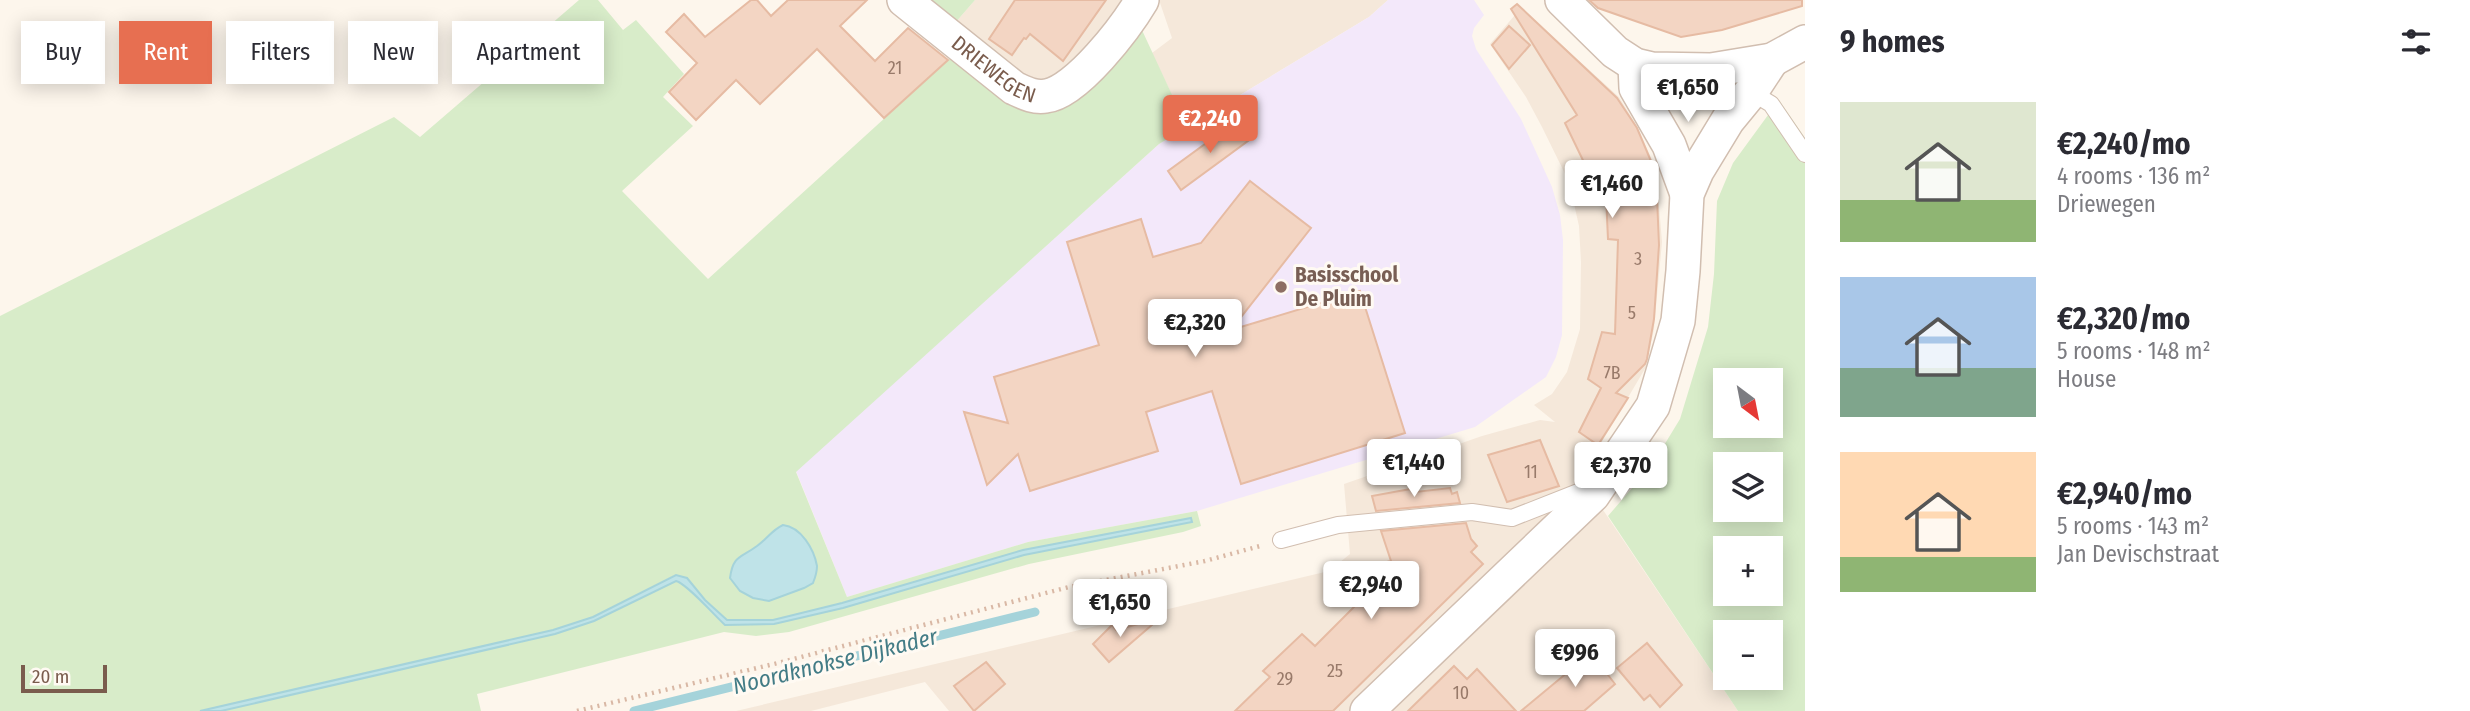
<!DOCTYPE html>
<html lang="en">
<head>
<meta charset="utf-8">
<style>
  :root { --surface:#fff; --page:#f7f7f7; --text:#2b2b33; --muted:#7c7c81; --accent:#e76f51 }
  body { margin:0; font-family:"Fira Sans Condensed",sans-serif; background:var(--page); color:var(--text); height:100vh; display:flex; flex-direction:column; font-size:26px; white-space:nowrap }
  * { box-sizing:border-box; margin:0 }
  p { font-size:23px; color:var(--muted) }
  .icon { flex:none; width:38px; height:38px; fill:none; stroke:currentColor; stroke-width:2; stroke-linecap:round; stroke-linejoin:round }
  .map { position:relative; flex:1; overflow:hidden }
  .panel { display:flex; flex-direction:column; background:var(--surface); width:665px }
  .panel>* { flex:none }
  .top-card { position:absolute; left:21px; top:21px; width:665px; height:63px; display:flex; gap:14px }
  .needle { width:46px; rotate:148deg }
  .tools { position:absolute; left:1713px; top:368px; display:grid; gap:14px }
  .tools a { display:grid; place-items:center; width:70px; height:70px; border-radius:0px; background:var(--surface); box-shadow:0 4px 18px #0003; font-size:35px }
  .scale { position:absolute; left:21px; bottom:18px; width:86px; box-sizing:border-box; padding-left:7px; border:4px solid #7a5c4d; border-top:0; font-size:19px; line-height:24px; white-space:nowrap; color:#7a5c4d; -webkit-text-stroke:5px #fffaf3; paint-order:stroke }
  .price { position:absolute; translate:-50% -60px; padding:0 16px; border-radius:7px; background:#fff; color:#222; font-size:23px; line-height:46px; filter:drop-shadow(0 2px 4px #0008) }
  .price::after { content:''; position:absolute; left:50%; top:42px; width:21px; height:16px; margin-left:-10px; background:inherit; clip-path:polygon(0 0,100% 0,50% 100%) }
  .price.active { background:var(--accent); color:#fff }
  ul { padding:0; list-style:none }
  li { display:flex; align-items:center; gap:21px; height:175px; padding:0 35px }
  li span { display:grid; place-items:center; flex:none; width:196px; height:140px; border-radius:0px; color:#555 }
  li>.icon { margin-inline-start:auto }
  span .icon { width:84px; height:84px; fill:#fffc; stroke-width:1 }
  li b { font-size:30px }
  h2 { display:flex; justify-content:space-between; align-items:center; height:84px; padding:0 35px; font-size:30px }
  .chip { padding:0 24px; border-radius:0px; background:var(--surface); box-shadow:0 4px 18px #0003; font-size:24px; line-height:63px }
  .chip.active { background:var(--accent); color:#fff }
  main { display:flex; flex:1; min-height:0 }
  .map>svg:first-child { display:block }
  .residential { fill:#f5e8da }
  .education { fill:#f3e8fa }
  .green { fill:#d8ecc9; fill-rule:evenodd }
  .water { fill:#bfe3e8; stroke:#a5d3da; stroke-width:2 }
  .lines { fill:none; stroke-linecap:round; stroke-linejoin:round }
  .stream { stroke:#a5d3da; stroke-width:9 }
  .building { fill:#f3d5c3; stroke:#e6bba3; stroke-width:2 }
  .lane-casing { stroke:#d1beb0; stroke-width:18 }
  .street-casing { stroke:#d1beb0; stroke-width:36 }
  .path { stroke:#d9b8a5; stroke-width:4.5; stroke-dasharray:2 5; stroke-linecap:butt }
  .lane { stroke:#fff; stroke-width:16 }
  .street { stroke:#fff; stroke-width:33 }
  .education-dot { fill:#8d6e63; stroke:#fffaf3; stroke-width:2.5 }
  .labels { text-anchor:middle; stroke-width:6; stroke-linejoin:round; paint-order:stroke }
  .number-label { font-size:18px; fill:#987a6a }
  .street-label { font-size:21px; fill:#7a5c4d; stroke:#fffaf3 }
  .education-label { font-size:21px; font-weight:bold; fill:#785e54; stroke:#fffaf3; text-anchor:start }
  .water-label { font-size:23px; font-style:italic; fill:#437c86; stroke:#fffaf3 }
</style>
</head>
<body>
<main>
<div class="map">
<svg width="1805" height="711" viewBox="0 0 1805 711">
  <rect width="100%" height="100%" fill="#fdf6ec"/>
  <g class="residential">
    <polygon points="975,0 1132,0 1065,75 1034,86 955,23"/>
    <polygon points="1159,0 1388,0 1369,17 1187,127 1152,53 1172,38"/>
    <polygon points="1521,8 1619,97 1637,126 1656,169 1662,242 1654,329 1646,367 1600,445 1590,455 1593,495 1738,711 949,711 925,682 811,711 736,711 1329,571 1350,554 1344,484 1482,436 1540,420 1555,422 1534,405 1552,394 1567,372 1580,329 1581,262 1579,226 1569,182 1542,127 1526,97 1490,44"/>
  </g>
  <polygon class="education" points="1388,0 1474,0 1484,15 1474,28 1472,36 1476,49 1521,119 1552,187 1560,215 1563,240 1562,335 1556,357 1546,377 1475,427 1197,511 1028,542 847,597 796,471 1159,144 1369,17"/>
  <g class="green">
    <path d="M579,0H598L623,30L636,20L684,74L663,97L693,126L622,191L708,279L953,56L1022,105L1057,112L1093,79L1141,28L1187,127L1159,144L796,472L847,597L1028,542L1197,511L1201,526L1183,532L1029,564L789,632L756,636L724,632L477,694L481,711H221L555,634L594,621L676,580C687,583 714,615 725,625L774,624L843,608L1024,555L1192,522L1191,518L1023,550L842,603L773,620H727L705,600L687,578L675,575L593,617L553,630L200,711H0V316L394,117L420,137Z"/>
    <polygon points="924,0 975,0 955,23"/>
    <path d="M1779,100L1805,138V711H1738L1608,516L1652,465L1680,419L1708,327L1714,274L1717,201L1733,163ZM1726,380H1771V425H1726ZM1726,464H1771V509H1726ZM1726,548H1771V593H1726ZM1726,632H1771V677H1726Z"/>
  </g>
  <g class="water">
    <path d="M1191,518L1192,522L1024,555L843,608L774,624L725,625C714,615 686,583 676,581L594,621L555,634L221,711H200L553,630L593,617L676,575L687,578L705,600L727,620H773L842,603L1023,550Z"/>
    <path d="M783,525C801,527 814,549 817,566C817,571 815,578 813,583L804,588L769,601L753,598L740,591L730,578C733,555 741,558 757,546C767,539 772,530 783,525Z"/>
  </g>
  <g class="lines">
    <polyline class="stream" points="634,711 1035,612"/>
  </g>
  <g class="building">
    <polygon points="751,0 757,0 771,16 788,0 867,0 840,26 875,61 908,28 948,60 884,118 817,49 760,104 736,80 696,120 669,92 697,63 666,32 684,14 705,37"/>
    <polygon points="1015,0 1106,0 1063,61 1030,34 1026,39 1024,38 1012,55 989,39"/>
    <polygon points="1589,0 1802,0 1802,6 1722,30 1681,37 1598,8"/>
    <polygon points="1517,4 1617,98 1637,128 1656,173 1659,245 1654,319 1647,359 1645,364 1616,393 1628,398 1598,445 1579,432 1601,388 1588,379 1602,332 1615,334 1618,240 1608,239 1605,174 1592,179 1565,123 1577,115 1511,9"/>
    <polygon points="1509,26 1530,45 1509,69 1492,45"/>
    <polygon points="1238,120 1252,138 1181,190 1168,171"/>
    <polygon points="1250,181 1311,228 1231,330 1360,291 1405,433 1241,484 1212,391 1146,412 1158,451 1030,491 1018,454 987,485 964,412 1008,423 994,377 1099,345 1067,242 1141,219 1153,257 1201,243"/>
    <polygon points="1540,440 1559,486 1507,502 1488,455"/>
    <polygon points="1416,488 1416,492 1450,488 1452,494 1457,492 1460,503 1376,511 1372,496"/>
    <polygon points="1466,523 1471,539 1477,546 1471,552 1483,564 1333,711 1235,711 1270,677 1263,671 1302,634 1315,646 1360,601 1349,590 1375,565 1391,561 1381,531"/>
    <polygon points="1160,618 1109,662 1093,644 1112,625 1116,630"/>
    <polygon points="1647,643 1682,685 1660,707 1650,695 1644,700 1617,668"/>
    <polygon points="1591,653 1615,684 1584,711 1521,711"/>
    <polygon points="986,662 1005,684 974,711 954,686"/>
    <polygon points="1454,666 1467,679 1477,669 1516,711 1408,711"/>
  </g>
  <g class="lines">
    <g class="lane-casing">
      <g id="lane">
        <polyline points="1751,92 1771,104 1805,154"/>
        <polyline points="1281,540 1338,525 1472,512 1512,518 1586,489"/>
      </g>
    </g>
    <g class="street-casing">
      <g id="street">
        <path id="s1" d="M904,0L1014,88C1025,93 1034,98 1046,96C1077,92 1126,27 1142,0"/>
        <polyline points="1562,0 1615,52 1635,65 1652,69 1711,70 1772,60 1805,42"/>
        <polyline points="1635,65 1636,88 1669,145 1687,194"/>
        <polyline points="1367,711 1593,495 1653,406 1678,321 1683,271 1687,194 1697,171 1728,120 1751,92 1772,60"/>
      </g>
    </g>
    <polyline class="path" points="577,711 778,663 1069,587 1205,561 1260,546"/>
    <use href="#lane" class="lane"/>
    <use href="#street" class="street"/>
  </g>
  <circle class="education-dot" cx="1281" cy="287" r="7"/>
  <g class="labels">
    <g class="number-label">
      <text x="895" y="74">21</text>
      <text x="1638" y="265">3</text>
      <text x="1632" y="319">5</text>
      <text x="1612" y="379">7B</text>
      <text x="1531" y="478">11</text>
      <text x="1335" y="677">25</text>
      <text x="1285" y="685">29</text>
      <text x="1461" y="699">10</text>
    </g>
    <g class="street-label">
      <text dy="7" stroke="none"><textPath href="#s1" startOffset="114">DRIEWEGEN</textPath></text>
    </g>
    <g class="education-label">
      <text x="1295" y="282">Basisschool<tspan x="1295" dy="24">De Pluim</tspan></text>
    </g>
    <g class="water-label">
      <text transform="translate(835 661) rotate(-14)" y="8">Noordknokse Dijkader</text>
    </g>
  </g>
</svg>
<div class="tools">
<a><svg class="needle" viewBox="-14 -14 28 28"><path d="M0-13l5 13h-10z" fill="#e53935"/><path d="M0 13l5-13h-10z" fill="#7c7c81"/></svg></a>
<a><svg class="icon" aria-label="layers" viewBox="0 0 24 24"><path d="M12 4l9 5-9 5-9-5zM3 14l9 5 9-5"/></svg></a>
<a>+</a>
<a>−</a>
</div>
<div class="scale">20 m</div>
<b class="price" style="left:1688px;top:124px">€1,650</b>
<b class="price active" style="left:1210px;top:155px">€2,240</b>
<b class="price" style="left:1612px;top:220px">€1,460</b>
<b class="price" style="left:1195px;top:359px">€2,320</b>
<b class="price" style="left:1414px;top:499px">€1,440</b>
<b class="price" style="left:1621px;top:502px">€2,370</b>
<b class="price" style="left:1371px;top:621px">€2,940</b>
<b class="price" style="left:1120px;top:639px">€1,650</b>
<b class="price" style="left:1575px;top:689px">€996</b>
<div class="top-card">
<a class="chip">Buy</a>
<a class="chip active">Rent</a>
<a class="chip">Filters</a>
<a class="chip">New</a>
<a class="chip">Apartment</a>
</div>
</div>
<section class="panel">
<h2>9 homes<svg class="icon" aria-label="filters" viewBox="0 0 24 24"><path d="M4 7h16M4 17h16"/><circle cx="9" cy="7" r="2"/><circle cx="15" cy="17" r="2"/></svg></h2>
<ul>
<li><span style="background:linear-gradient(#dfe7d0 70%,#8fb573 0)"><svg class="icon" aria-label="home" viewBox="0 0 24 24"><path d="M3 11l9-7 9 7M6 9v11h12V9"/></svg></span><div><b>€2,240/mo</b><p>4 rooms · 136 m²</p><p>Driewegen</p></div></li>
<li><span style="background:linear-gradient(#a9c7e8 65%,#7fa58c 0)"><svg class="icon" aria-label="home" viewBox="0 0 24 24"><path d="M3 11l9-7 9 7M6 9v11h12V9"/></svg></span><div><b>€2,320/mo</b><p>5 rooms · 148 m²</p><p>House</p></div></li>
<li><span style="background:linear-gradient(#ffd9b3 75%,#8fb573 0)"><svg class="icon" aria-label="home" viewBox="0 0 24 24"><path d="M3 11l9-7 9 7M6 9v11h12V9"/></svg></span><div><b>€2,940/mo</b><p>5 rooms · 143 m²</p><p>Jan Devischstraat</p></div></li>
</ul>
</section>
</main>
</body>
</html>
